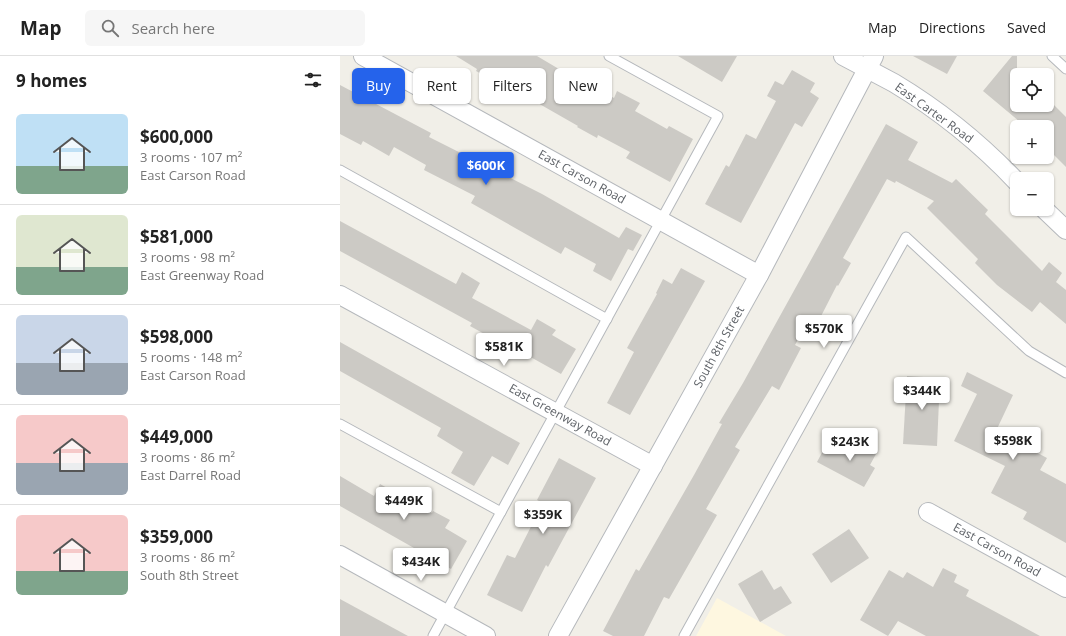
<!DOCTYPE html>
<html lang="en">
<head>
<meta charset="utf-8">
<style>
  :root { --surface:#fff; --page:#f6f6f6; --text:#222; --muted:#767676; --line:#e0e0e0; --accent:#2563eb }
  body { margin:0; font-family:"Open Sans",sans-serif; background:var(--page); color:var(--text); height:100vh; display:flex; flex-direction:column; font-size:15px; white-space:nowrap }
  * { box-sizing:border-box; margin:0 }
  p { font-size:13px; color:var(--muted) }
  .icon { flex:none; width:22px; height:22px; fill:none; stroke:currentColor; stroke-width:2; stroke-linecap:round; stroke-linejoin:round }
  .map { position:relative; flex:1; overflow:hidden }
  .drawer { display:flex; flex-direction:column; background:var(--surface); width:340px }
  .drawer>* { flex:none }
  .banner { position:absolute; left:12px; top:12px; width:380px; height:36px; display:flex; gap:8px }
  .tools { position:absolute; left:670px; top:12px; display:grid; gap:8px }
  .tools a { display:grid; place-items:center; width:44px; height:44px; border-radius:6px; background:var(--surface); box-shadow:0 1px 3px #0004; font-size:20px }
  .price { position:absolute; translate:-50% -34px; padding:0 9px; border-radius:4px; background:#fff; color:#222; font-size:13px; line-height:26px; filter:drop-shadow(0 1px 2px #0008) }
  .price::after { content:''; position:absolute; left:50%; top:24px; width:12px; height:9px; margin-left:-6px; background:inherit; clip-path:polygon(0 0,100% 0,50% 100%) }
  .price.current { background:var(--accent); color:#fff }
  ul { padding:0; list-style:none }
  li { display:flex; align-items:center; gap:12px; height:100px; padding:0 16px }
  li+li { border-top:1px solid var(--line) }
  li span { display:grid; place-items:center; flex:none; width:112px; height:80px; border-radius:6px; color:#555 }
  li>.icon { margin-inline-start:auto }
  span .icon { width:48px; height:48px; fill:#fffc; stroke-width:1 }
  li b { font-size:17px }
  h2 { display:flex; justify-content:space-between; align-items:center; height:48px; padding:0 16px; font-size:17px }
  .pill { padding:0 14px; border-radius:6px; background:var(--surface); box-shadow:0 1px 3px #0004; font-size:14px; line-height:36px }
  .pill.current { background:var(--accent); color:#fff }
  header { display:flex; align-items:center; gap:24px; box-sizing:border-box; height:56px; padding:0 20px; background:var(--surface); border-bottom:1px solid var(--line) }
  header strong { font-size:19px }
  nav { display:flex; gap:22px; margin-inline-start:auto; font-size:14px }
  .search { width:280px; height:36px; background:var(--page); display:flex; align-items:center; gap:10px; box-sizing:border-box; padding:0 14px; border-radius:6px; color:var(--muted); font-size:15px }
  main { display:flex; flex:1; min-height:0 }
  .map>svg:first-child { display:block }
  .commercial { fill:#fef7e0 }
  .building { fill:#cccac5 }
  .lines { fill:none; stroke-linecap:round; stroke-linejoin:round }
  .lane-casing { stroke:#b5b8bc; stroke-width:11 }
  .street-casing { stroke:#b5b8bc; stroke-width:20 }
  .lane { stroke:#fff; stroke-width:9 }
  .street { stroke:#fff; stroke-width:18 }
  .labels { text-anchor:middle; stroke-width:3; stroke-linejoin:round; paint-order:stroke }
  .street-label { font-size:12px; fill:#5f6368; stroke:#fff }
</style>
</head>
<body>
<header>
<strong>Map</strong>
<div class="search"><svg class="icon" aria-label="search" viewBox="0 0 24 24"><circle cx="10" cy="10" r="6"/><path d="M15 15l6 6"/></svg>Search here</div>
<nav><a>Map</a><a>Directions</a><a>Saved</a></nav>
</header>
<main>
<section class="drawer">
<h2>9 homes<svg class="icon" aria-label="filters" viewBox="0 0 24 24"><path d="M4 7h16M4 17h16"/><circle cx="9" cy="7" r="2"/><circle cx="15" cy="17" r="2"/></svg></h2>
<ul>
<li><span style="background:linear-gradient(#bfe0f5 65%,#7fa58c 0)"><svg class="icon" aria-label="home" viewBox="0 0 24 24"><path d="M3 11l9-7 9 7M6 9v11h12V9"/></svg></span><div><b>$600,000</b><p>3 rooms · 107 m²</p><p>East Carson Road</p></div></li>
<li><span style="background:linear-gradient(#dfe7d0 65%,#7fa58c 0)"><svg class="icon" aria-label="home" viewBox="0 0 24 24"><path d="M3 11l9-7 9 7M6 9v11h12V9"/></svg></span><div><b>$581,000</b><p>3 rooms · 98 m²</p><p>East Greenway Road</p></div></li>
<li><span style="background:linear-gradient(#c9d6e8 60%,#9aa5b1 0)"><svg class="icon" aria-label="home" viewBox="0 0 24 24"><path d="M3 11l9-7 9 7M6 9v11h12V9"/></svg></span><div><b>$598,000</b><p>5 rooms · 148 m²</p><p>East Carson Road</p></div></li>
<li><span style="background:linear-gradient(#f6c9c9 60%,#9aa5b1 0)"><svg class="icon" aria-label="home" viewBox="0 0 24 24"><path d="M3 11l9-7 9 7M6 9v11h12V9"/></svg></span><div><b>$449,000</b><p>3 rooms · 86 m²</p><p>East Darrel Road</p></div></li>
<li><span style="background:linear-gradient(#f6c9c9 70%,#7fa58c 0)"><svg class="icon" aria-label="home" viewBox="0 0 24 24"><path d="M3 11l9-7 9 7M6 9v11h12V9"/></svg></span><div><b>$359,000</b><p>3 rooms · 86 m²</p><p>South 8th Street</p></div></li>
</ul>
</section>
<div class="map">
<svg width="726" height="580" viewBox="0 0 726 580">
  <rect width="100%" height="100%" fill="#f1efe8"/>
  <polygon class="commercial" points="377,542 446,580 356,580"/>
  <g class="building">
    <polygon points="116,0 197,0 256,35 257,33 274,42 277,35 300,47 295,55 327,73 329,70 353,83 330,126 286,102 290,96 258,79 257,82 237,71 238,70 168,30 167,32 136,15 137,13"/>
    <polygon points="338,0 397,0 382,26"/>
    <polygon points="573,0 617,0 607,18"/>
    <polygon points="672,0 677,0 677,49 714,49 726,61 726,111 707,92 707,71 686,71 643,35"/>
    <polygon points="452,14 475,27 470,36 479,42 462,71 455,67 401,167 365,148 386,109 389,111 406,78 416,83 436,45 427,40 435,25 443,29"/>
    <polygon points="0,29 91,77 89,81 202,138 279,182 286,171 302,179 293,195 288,193 271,225 253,215 256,208 225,191 221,198 131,147 135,140 84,114 86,109 54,91 49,100 23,85 21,89 0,78"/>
    <polygon points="546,68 578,86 568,104 612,127 616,123 648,154 645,158 702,215 709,206 722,217 716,226 726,234 726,268 700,246 692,256 657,229 635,207 638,203 587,152 594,145 556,125 555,127 547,123 503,202 511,207 498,230 497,229 477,268 469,264 455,289 461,292 439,334 432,330 395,391 400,394 366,453 377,459 329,543 324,541 304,580 273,580 263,575 296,513 299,515 354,419 382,368 379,367 403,327"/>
    <polygon points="0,165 116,228 122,216 140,227 132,242 191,274 197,263 216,274 212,279 236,293 221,318 169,289 168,291 130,270 132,267 0,195"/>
    <polygon points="341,212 365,225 290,359 267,347 294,296 287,292 317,238 316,237 323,223 332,228"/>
    <polygon points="0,286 180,387 168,409 152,400 134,430 111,417 123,396 97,380 101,372 0,315"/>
    <polygon points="627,316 673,339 656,375 707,402 700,414 726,428 726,487 683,463 687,456 651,437 665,410 614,385 637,338 621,330"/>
    <polygon points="567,320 600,322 597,390 563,388"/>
    <polygon points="507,382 536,398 530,409 535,412 524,431 477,406 485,391 498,398"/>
    <polygon points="219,402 256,422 208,511 206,509 182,556 147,539 167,499 175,502 203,447 197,444"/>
    <polygon points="0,420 34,440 40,428 92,457 93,455 110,464 105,472 127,485 111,513 0,450"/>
    <polygon points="509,473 529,502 491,527 472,498"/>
    <polygon points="603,512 617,519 614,526 629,534 626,540 700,580 586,580 558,565 548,580 520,564 549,514 563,522 567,516 593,531"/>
    <polygon points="422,514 434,534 441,530 452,547 420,566 398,528"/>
    <polygon points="0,543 68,580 0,580"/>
  </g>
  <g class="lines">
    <g class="lane-casing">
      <g id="lane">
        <polyline points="712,0 726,13"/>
        <polyline points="0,114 267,263"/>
        <polyline points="0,368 161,456"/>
        <polyline points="93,580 378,60 269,0"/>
        <polyline points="344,580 566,181 689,295 726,317"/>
      </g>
    </g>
    <g class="street-casing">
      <g id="street">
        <polyline points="23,0 419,219"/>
        <path d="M503,0C520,9 537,18 554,27C599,54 641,88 677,126"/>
        <polyline points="704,153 726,174"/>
        <polyline points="0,239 313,410"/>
        <polyline points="588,456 726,532"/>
        <polyline points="0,499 146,580"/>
        <polyline points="218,580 419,219 534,0"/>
      </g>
    </g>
    <use href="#lane" class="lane"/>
    <use href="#street" class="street"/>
  </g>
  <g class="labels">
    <g class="street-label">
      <text transform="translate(594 57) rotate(36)" y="4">East Carter Road</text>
      <text transform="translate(242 121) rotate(29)" y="4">East Carson Road</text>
      <text transform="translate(379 291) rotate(-61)" y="4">South 8th Street</text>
      <text transform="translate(220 359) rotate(29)" y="4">East Greenway Road</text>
      <text transform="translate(657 494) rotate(29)" y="4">East Carson Road</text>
    </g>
  </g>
</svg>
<div class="tools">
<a><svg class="icon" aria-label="locate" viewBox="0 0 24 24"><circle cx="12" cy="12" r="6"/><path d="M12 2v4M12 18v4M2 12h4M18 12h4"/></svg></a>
<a>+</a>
<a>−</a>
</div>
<b class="price current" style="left:146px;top:130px">$600K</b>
<b class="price" style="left:484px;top:293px">$570K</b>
<b class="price" style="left:164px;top:311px">$581K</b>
<b class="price" style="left:582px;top:355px">$344K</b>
<b class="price" style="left:673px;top:405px">$598K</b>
<b class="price" style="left:510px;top:406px">$243K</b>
<b class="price" style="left:64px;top:465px">$449K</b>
<b class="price" style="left:203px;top:479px">$359K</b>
<b class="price" style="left:81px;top:526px">$434K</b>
<div class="banner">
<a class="pill current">Buy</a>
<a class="pill">Rent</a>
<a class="pill">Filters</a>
<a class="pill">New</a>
</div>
</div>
</main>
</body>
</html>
